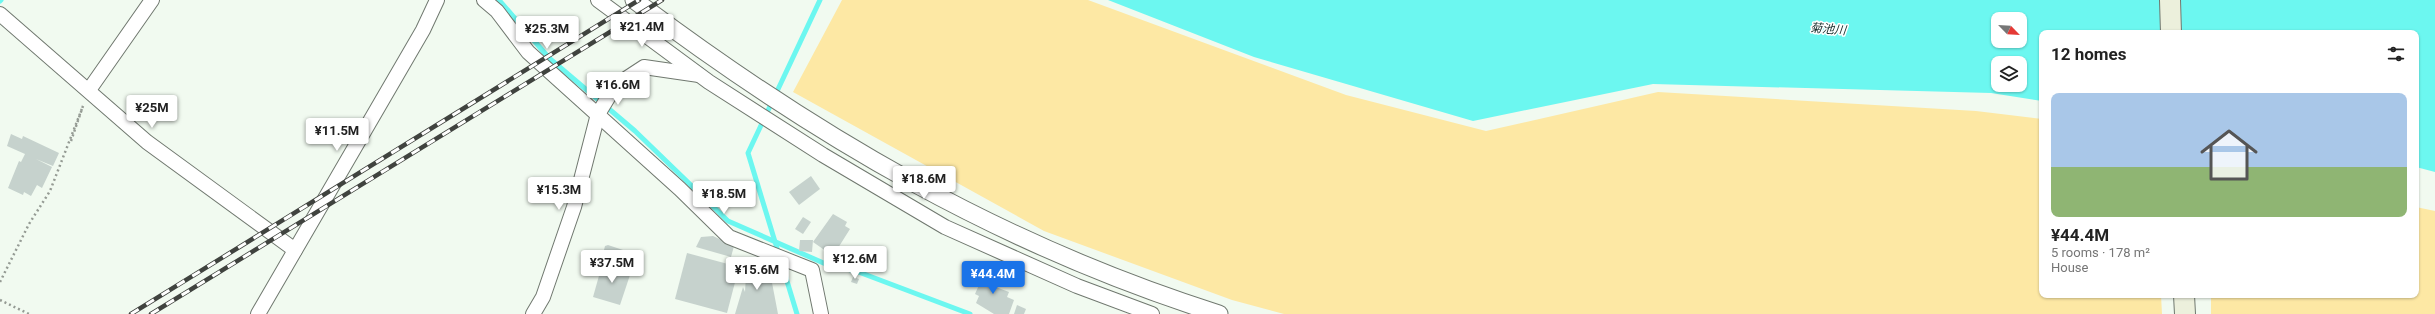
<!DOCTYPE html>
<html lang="en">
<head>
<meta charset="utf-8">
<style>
  :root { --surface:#fff; --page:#f6f6f6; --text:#222; --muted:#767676; --accent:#1a73e8 }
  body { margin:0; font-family:Roboto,"Noto Sans JP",sans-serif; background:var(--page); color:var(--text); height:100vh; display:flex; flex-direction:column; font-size:15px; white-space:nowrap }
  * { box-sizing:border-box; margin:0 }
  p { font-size:13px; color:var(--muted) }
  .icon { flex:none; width:22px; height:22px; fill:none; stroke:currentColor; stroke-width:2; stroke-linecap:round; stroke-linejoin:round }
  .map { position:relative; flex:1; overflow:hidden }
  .sheet { position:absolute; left:2039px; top:30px; width:380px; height:268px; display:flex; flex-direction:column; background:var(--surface); border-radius:8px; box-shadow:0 1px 3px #0004 }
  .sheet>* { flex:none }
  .needle { width:26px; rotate:115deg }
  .tools { position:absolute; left:1991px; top:12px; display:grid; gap:8px }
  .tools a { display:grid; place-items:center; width:36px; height:36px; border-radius:8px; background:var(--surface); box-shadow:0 1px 3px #0004; font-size:20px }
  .price { position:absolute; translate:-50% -34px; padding:0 9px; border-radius:4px; background:#fff; color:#222; font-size:13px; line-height:26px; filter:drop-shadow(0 1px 2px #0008) }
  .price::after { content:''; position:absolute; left:50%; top:24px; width:12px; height:9px; margin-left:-6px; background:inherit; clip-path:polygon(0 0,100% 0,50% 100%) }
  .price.on { background:var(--accent); color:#fff }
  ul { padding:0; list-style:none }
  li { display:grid; align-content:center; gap:8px; height:212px; padding:0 12px }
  li span { display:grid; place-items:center; height:124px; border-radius:8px; color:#555 }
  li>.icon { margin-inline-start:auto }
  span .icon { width:72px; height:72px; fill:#fffc; stroke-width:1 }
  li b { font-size:17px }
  h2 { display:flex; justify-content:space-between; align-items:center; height:48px; padding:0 12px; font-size:17px }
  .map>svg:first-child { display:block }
  .green { fill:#fde8a4 }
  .water { fill:#6cf7f0; fill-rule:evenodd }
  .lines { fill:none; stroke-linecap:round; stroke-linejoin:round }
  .stream { stroke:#6cf7f0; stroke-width:5 }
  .building { fill:#c6d2cd }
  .minor-casing { stroke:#70786f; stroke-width:16 }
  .tertiary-casing { stroke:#70786f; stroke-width:19 }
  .secondary-casing { stroke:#70786f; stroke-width:22 }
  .path { stroke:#959b94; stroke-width:2.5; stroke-dasharray:2 3; stroke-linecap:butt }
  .minor { stroke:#fff; stroke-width:14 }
  .tertiary { stroke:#fff; stroke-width:17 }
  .secondary { stroke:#ecf0dc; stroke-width:20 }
  .rail-casing { stroke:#40433f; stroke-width:4.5 }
  .rail { stroke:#fff; stroke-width:3; stroke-dasharray:9; stroke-linecap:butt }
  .labels { text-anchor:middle; stroke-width:3; stroke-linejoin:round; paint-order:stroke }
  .water-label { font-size:12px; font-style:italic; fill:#172f2d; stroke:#fff }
</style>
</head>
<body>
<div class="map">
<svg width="2435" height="314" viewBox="0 0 2435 314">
  <rect width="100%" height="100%" fill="#f1faf0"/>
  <g class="green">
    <polygon points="842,0 1088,0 1346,95 1486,131 1658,92 1976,111 2042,119 2042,295 2161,295 2162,314 1284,314 1232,300 1044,231 793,92"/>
    <polygon points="2416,207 2435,211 2435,314 2211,314 2211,295 2416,295"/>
  </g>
  <path class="water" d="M1108,0H2435V172L2416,167V33H2042V101L1991,93L1653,84L1473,121L1254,57ZM1998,19H2020V41H1998ZM1998,63H2020V85H1998Z"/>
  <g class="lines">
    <g class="stream">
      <polyline points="499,0 549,58 635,131 728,221 828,265 856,271 970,314"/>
      <polyline points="0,1 1,0"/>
      <polyline points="797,314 748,153 820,0"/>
    </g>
  </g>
  <g class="building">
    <polygon points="11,134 22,139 23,136 59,153 53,166 36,159 52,167 42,188 37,185 31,196 24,192 23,195 8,188 19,161 21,162 25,154 7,146"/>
    <polygon points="811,176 820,189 799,205 789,192"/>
    <polygon points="833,214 847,222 845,226 850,229 833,256 813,242"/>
    <polygon points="803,217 811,222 803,234 795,229"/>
    <polygon points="713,236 734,246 731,257 696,247 701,237"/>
    <polygon points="800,240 813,240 812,252 799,251"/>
    <polygon points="608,245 635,254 631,270 601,262 605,246"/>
    <polygon points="687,253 739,267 727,313 675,299"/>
    <polygon points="747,258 769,267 778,314 735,314 743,287 745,292"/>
    <polygon points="606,264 631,272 620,305 593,297 602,265"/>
    <polygon points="987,267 999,272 994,286 985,283 1009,292 1007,297 1014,300 1009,314 994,314 976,303 979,296 975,294"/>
    <polygon points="853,277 859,279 857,284 851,282"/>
    <polygon points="1017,305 1026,309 1024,314 1014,314"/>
  </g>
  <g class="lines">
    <g class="minor-casing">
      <g id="minor">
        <polyline points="484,0 497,11 528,52 680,189 729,237 812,270 821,314"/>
        <polyline points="598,0 709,82 823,155 945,227 1077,286 1152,314"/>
        <polyline points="0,14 147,142 295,250"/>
        <polyline points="89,90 152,0"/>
        <polyline points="258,314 423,30 437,0"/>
        <polyline points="533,314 543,297 574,207 598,114 615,86 644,67 699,75"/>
      </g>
    </g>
    <g class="tertiary-casing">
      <path id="tertiary" d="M634,0C816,137 1001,245 1219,314"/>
    </g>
    <g class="secondary-casing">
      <g id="secondary">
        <polyline points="2170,0 2171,33"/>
        <polyline points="2184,295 2185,314"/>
      </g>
    </g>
    <g class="path">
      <polyline points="71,141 83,106"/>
      <polyline points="0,282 29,224 50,191 83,106"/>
      <polyline points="0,300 29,314"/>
    </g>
    <use href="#minor" class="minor"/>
    <use href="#tertiary" class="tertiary"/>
    <use href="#secondary" class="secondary"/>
    <g class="rail-casing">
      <g id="rail">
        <polyline points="131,314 639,0"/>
        <polyline points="151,314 662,0"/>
      </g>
    </g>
    <use href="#rail" class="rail"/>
  </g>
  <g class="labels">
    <g class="water-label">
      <text transform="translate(1828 29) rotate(5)" y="4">菊池川</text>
    </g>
  </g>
</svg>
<div class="tools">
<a><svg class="needle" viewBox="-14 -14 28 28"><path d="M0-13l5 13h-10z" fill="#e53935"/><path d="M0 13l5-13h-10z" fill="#767676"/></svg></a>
<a><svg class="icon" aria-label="layers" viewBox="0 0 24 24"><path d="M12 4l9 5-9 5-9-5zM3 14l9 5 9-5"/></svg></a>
</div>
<b class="price" style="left:642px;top:48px">¥21.4M</b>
<b class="price" style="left:547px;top:50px">¥25.3M</b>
<b class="price" style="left:618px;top:106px">¥16.6M</b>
<b class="price" style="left:152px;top:129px">¥25M</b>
<b class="price" style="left:337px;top:152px">¥11.5M</b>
<b class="price" style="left:924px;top:200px">¥18.6M</b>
<b class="price" style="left:559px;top:211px">¥15.3M</b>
<b class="price" style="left:724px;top:215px">¥18.5M</b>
<b class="price" style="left:855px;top:280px">¥12.6M</b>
<b class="price" style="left:612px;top:284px">¥37.5M</b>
<b class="price" style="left:757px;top:291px">¥15.6M</b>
<b class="price on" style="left:993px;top:295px">¥44.4M</b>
<section class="sheet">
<h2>12 homes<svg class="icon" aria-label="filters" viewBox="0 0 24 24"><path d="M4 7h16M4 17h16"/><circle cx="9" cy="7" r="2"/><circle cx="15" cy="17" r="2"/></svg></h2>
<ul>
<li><span style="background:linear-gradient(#a9c7e8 60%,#8fb573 0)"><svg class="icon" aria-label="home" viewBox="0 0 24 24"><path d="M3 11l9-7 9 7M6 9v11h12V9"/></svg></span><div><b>¥44.4M</b><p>5 rooms · 178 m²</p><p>House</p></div></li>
</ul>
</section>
</div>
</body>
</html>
